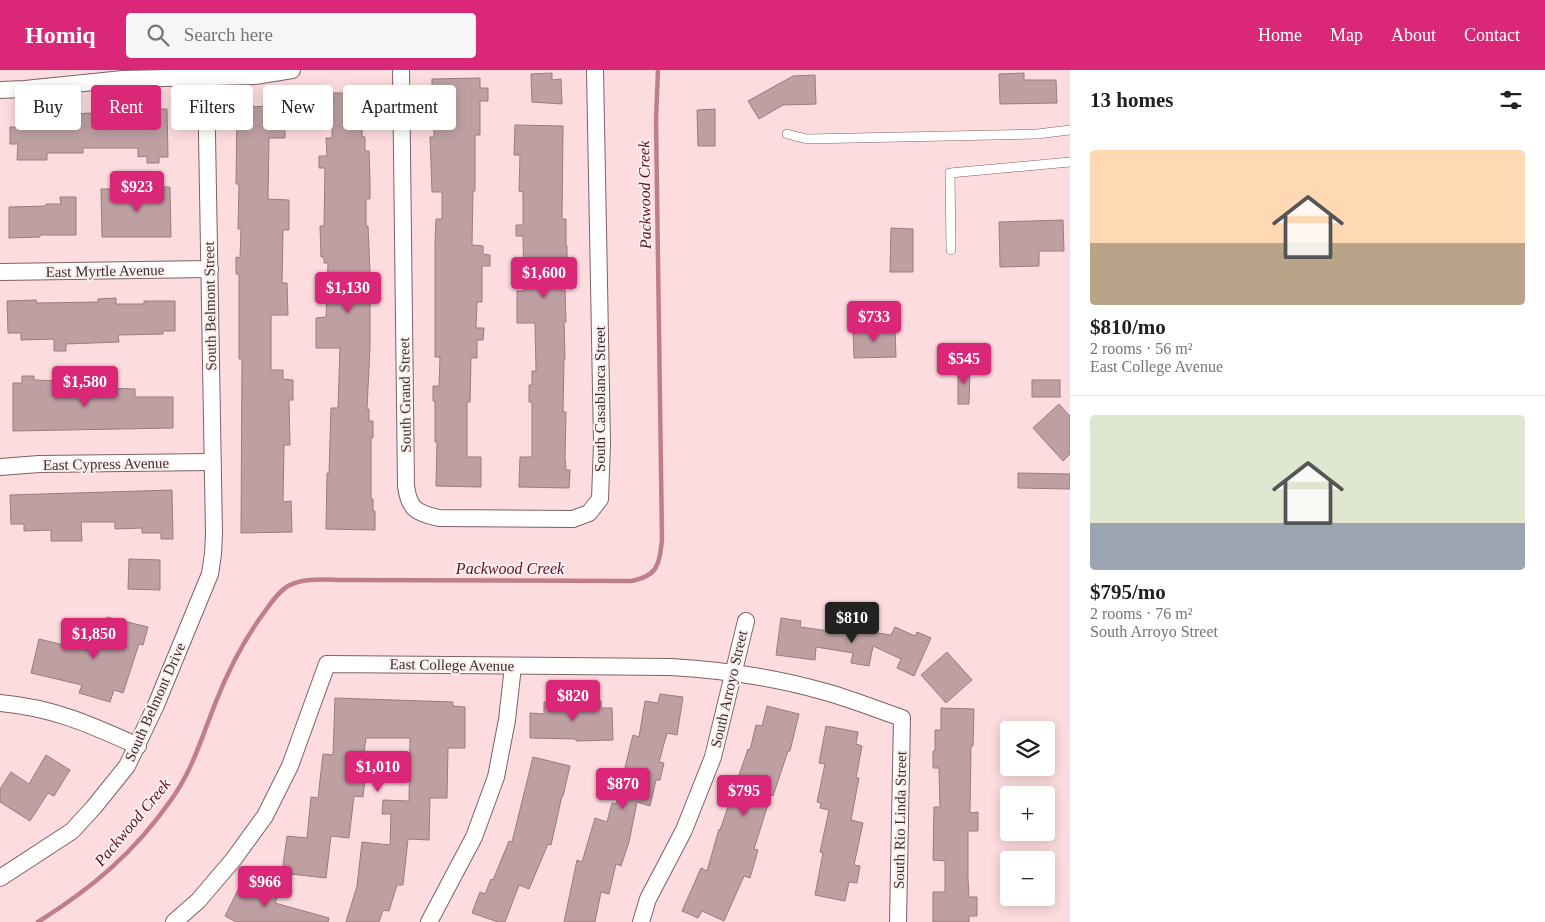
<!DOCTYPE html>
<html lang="en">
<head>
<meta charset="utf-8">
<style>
  :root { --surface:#fff; --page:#f6f6f6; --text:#202124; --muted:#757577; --line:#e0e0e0; --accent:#db2777 }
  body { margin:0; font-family:"Times New Roman",serif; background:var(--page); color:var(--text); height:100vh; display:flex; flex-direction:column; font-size:19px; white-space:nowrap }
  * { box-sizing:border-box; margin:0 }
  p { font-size:16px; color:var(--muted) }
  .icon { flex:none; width:28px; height:28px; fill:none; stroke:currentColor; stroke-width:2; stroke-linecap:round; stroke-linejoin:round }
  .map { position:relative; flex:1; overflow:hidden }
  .side { display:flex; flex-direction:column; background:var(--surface); width:475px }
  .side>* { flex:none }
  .guide { position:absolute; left:15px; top:15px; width:475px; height:45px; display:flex; gap:10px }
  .buttons { position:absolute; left:1000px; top:651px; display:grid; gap:10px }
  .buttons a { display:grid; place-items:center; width:55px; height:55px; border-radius:5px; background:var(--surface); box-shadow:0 2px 12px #0003; font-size:25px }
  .price { position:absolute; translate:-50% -42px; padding:0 11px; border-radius:5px; background:var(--accent); color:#fff; font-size:16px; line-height:32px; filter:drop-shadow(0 1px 2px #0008) }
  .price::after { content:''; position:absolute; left:50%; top:30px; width:15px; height:11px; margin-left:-8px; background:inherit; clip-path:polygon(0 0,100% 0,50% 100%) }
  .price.active { background:#222; color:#fff }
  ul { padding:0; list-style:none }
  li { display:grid; align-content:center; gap:10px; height:265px; padding:0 20px }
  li+li { border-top:1px solid var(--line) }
  li span { display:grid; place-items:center; height:155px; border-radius:5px; color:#555 }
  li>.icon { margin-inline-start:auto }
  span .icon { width:90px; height:90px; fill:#fffc; stroke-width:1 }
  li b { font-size:21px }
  h2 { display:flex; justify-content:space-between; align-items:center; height:60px; padding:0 20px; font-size:21px }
  .chip { padding:0 18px; border-radius:5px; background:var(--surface); box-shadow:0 2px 12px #0003; font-size:18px; line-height:45px }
  .chip.active { background:var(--accent); color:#fff }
  header { display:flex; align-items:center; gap:30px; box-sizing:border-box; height:70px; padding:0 25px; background:var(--accent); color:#fff }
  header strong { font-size:24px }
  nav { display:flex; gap:28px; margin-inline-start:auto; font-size:18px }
  .search { width:350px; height:45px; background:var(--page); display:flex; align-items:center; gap:12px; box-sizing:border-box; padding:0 18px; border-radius:5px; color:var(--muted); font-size:19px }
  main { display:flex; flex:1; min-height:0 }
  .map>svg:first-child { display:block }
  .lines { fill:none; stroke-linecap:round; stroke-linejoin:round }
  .stream { stroke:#bf7f88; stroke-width:4.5 }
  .building { fill:#bea0a3; stroke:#997c7f }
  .service-casing { stroke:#7d6164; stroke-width:10 }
  .minor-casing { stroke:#7d6164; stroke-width:18 }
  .service { stroke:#fff; stroke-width:9 }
  .minor { stroke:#fff; stroke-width:16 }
  .labels { text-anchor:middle; stroke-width:4; stroke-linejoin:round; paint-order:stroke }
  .street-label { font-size:15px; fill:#3d3031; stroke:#fceff0 }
  .water-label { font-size:16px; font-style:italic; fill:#5e0f25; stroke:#fceff0 }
</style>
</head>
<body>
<header>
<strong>Homiq</strong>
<div class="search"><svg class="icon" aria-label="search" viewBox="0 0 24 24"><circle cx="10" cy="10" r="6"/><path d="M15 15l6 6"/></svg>Search here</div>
<nav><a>Home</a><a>Map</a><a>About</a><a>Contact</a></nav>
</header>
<main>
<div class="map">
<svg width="1070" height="852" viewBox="0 0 1070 852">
  <rect width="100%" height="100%" fill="#fddcdf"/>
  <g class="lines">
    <path class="stream" d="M38,852C92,818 134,783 171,730C192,701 202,667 215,634C227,603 243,571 263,544C270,534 278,522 288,516C304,507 327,510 344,510L631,511C658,506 659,495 662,470L656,50L658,0"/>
  </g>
  <g class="building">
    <polygon points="552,3 552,10 561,9 562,34 532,32 531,4"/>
    <polygon points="1024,3 1024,10 1056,10 1057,33 1000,34 999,4"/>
    <polygon points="815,5 816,34 783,35 759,49 748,31 793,6"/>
    <polygon points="480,8 480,18 488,18 488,31 480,31 480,65 475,65 475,121 473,121 472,175 483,176 483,184 490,185 490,196 482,196 482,232 477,232 476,258 484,258 483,270 477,270 477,288 471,288 470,332 467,332 467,387 481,387 481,417 436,416 437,372 435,372 435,331 433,331 433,316 439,316 440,287 435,287 435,175 436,149 442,149 442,122 432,122 430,67 434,67 434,40 432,40 432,9"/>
    <polygon points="333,23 369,23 369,41 362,41 362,67 365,67 365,81 369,81 370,111 370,129 366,129 366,156 368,156 370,202 370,277 367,339 369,339 369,351 373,351 373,368 371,368 371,429 373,429 373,441 375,441 375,460 326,459 327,403 329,403 331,338 338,338 340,278 316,278 316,248 326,247 328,193 324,193 324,187 321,187 320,156 324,156 325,98 319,98 319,86 327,86 326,68 332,68"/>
    <polygon points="285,36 285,47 292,47 292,59 285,59 285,68 269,68 268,129 289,130 289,160 283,160 282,213 287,213 288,245 271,245 271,300 283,300 283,309 293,310 293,330 289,330 290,375 284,375 283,432 291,431 292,462 241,463 242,289 239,289 239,204 236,204 236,187 240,188 241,159 238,159 239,114 236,114 237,37"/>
    <polygon points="137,39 167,39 168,87 159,87 159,93 147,93 147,86 138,87 138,78 83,78 83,83 47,83 47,90 17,90 18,74 10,74 10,57 17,57 17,49 52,49 52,47 71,47 71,44 137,41"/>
    <polygon points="715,39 715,76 698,76 697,40"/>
    <polygon points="515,55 563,56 562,149 566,149 566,176 567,176 567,193 561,193 560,220 565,220 566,252 564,252 565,289 564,289 563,342 566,342 565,388 566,400 570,400 569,418 519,417 520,387 532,387 532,332 529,332 529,315 532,315 532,301 536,301 535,253 517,253 517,221 524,221 523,166 516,166 516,155 523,155 523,122 519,121 520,85 514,85"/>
    <polygon points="150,111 162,111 162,117 170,117 171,167 102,167 101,119 113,119 113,125 140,125 140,118 150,118"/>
    <polygon points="60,127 76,127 76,165 40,165 40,167 9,168 9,137 46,136 46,134 61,134"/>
    <polygon points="1063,150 1064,181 1039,181 1039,196 1000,197 999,152"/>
    <polygon points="891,158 913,159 913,202 890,202"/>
    <polygon points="116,228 116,234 144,234 144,231 175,231 175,261 163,261 163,264 118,265 119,272 66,274 66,281 54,281 54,269 21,270 21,263 8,263 7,231 36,230 37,233 98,232 98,229"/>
    <polygon points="895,259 896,287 854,288 853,260"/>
    <polygon points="958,297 970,297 969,334 958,334"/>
    <polygon points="22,306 34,306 34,310 63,311 63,317 135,319 135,327 173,327 173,358 13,361 13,313 22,313"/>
    <rect x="1032" y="310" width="28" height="17"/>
    <polygon points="1059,334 1070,346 1070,384 1063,391 1033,358"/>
    <polygon points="1018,403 1070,404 1070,419 1018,418"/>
    <polygon points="172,420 173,469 161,469 161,463 142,463 142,458 115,459 115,452 81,452 82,471 51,471 51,460 24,461 24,454 11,454 10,425"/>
    <polygon points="129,489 160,490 160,520 128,519"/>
    <polygon points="107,547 148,557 143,575 139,574 123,623 114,620 110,632 79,623 82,615 31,603 39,569 97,583"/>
    <polygon points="781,548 801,551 800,557 837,562 838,557 891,565 895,557 915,566 917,562 931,568 914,606 897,598 901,589 873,576 869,596 851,593 853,583 816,577 815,590 776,585"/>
    <polygon points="947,582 972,610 946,633 921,605"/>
    <polygon points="660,624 683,627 677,665 667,663 659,692 664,693 660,710 656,710 650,736 637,732 629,772 621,796 616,794 609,824 601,822 595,852 564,852 577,790 582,792 595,748 607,752 612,733 616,734 633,665 639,667 645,631 658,633"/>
    <polygon points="335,628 453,632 453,636 465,637 465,678 448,678 447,728 430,728 429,770 408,769 403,815 397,815 389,841 383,840 379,852 346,852 357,816 362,772 390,775 391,744 382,744 383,730 409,731 410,668 366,668 362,698 366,699 363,727 354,726 349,768 331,766 326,808 282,803 287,766 307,768 311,727 318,728 323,684 333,685"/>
    <polygon points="601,631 601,638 612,638 613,670 576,671 576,669 530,668 530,643 544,644 544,632"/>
    <polygon points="767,636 799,644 790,681 788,681 773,726 771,725 754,779 758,780 750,808 744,806 724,851 702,841 698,848 682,841 701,798 707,801 719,759 720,760 748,679 750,680 756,655 762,656"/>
    <polygon points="941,638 974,639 973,676 971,676 970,743 978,742 978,761 968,761 968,808 969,827 977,827 977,846 969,846 969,852 933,852 933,822 945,822 945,791 933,790 934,737 940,737 939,698 933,698 933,681 935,681 935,660 941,660"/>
    <polygon points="826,656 858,662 856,674 862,676 856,708 859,708 851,750 863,753 854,795 860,796 857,813 849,812 845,831 815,825 823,783 820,782 829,740 820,738 821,733 817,732 825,694 819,693"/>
    <polygon points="46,685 70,700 54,726 48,723 30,751 0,732 0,719 11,702 29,714"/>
    <polygon points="533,687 570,696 563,726 562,726 551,775 548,774 529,819 519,815 505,852 498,852 472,843 480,822 485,824 491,809 493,810 509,771 512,772"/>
    <polygon points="243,810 277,828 275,833 329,848 328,852 236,852 225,846"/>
  </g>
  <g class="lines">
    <g class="service-casing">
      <g id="service">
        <polyline points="787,64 807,69 1037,64 1070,60"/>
        <polyline points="951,180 950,103 1070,92"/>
      </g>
    </g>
    <g class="minor-casing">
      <g id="minor">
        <path d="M401,0L406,416C409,439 416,443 439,448L573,449L589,443L600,429L602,373L595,0"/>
        <polyline points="0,20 25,19 123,9 255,6 292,0"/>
        <polyline points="0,202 210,199"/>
        <polyline points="0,397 39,394 211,392"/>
        <path d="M0,633C54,638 89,654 138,676"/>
        <polyline points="0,808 72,761 94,737 127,696 156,635 210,504 213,484 214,464 206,7"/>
        <path d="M174,852L198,831L233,790L265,746L290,696L327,594L671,597C722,600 773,607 822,621C849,628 875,639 902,648L898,852"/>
        <polyline points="429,852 474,767 496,707 507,650 513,596"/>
        <polyline points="641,852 648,829 684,760 713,687 746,551"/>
      </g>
    </g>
    <use href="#service" class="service"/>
    <use href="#minor" class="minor"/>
  </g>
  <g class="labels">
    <g class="street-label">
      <text transform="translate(105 201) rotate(-1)" y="5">East Myrtle Avenue</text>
      <text transform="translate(210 236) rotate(-91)" y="5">South Belmont Street</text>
      <text transform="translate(405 325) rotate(-91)" y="5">South Grand Street</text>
      <text transform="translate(600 329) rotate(-90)" y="5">South Casablanca Street</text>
      <text transform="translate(106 394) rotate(-1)" y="5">East Cypress Avenue</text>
      <text transform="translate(452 595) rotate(1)" y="5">East College Avenue</text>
      <text transform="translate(729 619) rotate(-77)" y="5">South Arroyo Street</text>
      <text transform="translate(155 632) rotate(-66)" y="5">South Belmont Drive</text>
      <text transform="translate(900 750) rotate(-89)" y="5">South Rio Linda Street</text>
    </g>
    <g class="water-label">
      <text transform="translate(644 125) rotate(-91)" y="6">Packwood Creek</text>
      <text x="510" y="504">Packwood Creek</text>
      <text transform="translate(132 752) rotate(-50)" y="6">Packwood Creek</text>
    </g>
  </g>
</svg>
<div class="buttons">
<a><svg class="icon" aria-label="layers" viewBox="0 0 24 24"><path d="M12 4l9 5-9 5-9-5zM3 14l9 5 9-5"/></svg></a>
<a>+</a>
<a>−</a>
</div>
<b class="price" style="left:137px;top:143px">$923</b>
<b class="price" style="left:544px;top:229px">$1,600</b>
<b class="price" style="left:348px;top:244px">$1,130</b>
<b class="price" style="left:874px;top:273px">$733</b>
<b class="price" style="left:964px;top:315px">$545</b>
<b class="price" style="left:85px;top:338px">$1,580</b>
<b class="price active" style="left:852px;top:574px">$810</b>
<b class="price" style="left:94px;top:590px">$1,850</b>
<b class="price" style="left:573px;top:652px">$820</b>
<b class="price" style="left:378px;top:723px">$1,010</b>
<b class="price" style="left:623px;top:740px">$870</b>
<b class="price" style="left:744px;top:747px">$795</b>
<b class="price" style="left:265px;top:838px">$966</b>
<div class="guide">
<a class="chip">Buy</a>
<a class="chip active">Rent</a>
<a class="chip">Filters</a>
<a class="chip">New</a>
<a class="chip">Apartment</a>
</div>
</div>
<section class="side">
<h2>13 homes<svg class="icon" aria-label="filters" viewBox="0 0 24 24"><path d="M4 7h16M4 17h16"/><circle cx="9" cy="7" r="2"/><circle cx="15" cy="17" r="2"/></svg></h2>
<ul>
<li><span style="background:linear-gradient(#ffd9b3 60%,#b9a48a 0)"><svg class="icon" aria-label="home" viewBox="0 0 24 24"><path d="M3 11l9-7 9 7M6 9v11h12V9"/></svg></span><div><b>$810/mo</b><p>2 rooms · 56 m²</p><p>East College Avenue</p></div></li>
<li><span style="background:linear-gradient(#dfe7d0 70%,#9aa5b1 0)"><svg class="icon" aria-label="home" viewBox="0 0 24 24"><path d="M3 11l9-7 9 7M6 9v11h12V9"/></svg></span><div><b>$795/mo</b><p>2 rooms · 76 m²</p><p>South Arroyo Street</p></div></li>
</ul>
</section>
</main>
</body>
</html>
